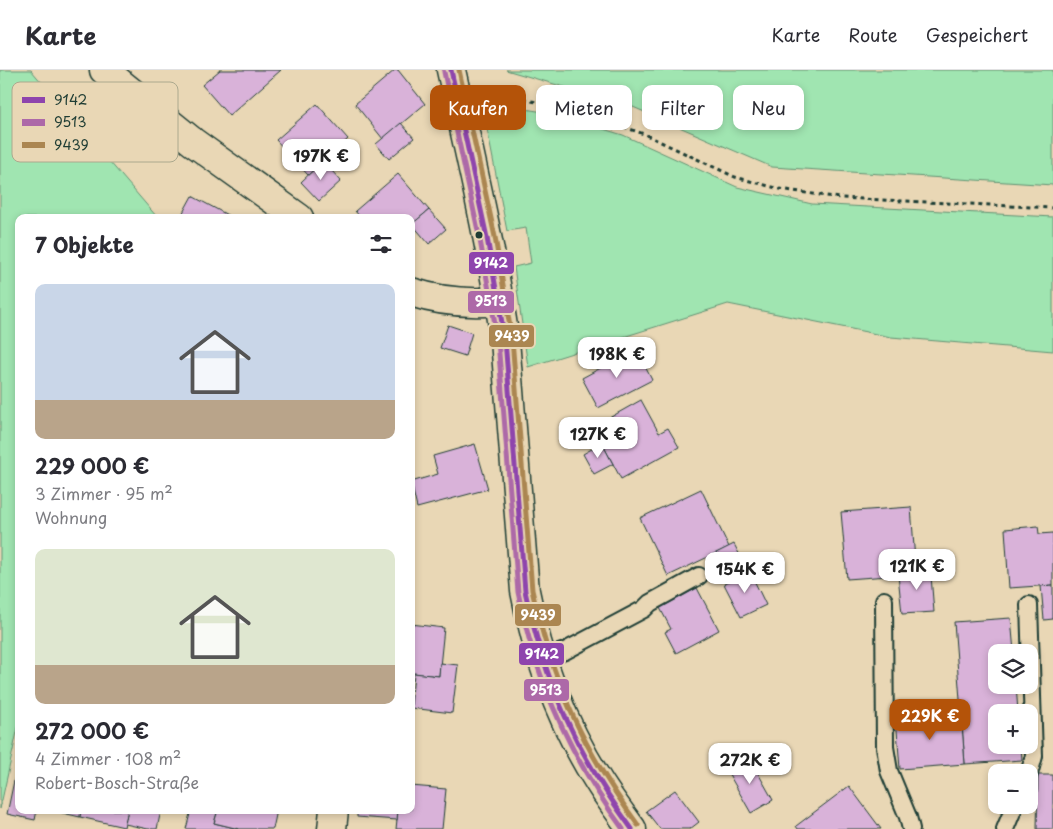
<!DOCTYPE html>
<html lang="de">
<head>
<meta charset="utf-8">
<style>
  :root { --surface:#fff; --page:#f2f2f3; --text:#2b2b33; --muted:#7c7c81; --line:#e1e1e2; --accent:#b45309 }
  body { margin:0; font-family:"Playpen Sans",sans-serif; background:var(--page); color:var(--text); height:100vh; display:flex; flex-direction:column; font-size:19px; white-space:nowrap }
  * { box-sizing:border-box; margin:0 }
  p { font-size:16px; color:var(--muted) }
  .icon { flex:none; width:28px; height:28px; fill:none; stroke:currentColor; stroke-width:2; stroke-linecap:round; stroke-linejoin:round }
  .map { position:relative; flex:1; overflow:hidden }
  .drawer { position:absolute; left:15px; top:144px; width:400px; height:600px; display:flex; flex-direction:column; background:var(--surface); border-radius:10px; box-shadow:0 2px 8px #0003 }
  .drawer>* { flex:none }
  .top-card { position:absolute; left:430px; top:15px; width:475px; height:45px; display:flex; gap:10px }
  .tools { position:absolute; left:988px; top:574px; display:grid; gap:10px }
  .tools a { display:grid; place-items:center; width:50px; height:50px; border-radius:10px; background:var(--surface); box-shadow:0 2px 8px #0003; font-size:25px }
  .price { position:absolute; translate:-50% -42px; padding:0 11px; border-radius:10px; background:#fff; color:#222; font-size:16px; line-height:32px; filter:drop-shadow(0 1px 2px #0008) }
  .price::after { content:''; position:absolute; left:50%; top:30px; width:15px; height:11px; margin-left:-8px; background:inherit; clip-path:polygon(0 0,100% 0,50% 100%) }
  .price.active { background:var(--accent); color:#fff }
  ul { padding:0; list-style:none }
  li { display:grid; align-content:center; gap:10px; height:265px; padding:0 20px }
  li span { display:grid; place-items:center; height:155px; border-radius:10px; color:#555 }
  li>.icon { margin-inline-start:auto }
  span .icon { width:90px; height:90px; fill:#fffc; stroke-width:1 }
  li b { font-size:21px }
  h2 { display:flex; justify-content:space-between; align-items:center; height:60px; padding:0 20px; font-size:21px }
  .pill { padding:0 18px; border-radius:10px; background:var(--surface); box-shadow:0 2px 8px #0003; font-size:18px; line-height:45px }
  .pill.active { background:var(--accent); color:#fff }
  header { display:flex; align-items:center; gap:30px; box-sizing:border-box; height:70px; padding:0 25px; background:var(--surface); border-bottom:1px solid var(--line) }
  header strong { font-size:24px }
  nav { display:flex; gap:28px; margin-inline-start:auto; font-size:18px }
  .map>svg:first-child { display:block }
  .green { fill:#a0e5b1; stroke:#609172 }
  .building { fill:#d9b2d9; stroke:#1f3d34 }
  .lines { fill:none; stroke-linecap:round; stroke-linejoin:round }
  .lane-casing { stroke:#1f3d34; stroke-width:20 }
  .street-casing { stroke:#1f3d34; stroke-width:31 }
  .secondary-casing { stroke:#1f3d34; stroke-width:31 }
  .path { stroke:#1f3d34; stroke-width:3; stroke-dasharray:4 4; stroke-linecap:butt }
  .lane { stroke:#e9d7b5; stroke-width:16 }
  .street { stroke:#e9d7b5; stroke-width:28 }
  .secondary { stroke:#e9d7b5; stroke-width:28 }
  .bus-1-casing { stroke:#e9d7b5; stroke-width:9 }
  .bus-2-casing { stroke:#e9d7b5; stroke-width:9 }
  .bus-3-casing { stroke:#e9d7b5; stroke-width:9 }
  .bus-1 { stroke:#8e44ad; stroke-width:5 }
  .bus-2 { stroke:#ad69a8; stroke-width:5 }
  .bus-3 { stroke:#ab8651; stroke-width:5 }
  .bus-dot { fill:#1f3d34; stroke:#e9d7b5; stroke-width:2 }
  .key { fill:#e9d7b5; stroke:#aca98e; stroke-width:1 }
  .key-label { font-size:14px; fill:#1f3d34 }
  .line-badge { stroke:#e9d7b5; stroke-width:2 }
  .badge-label { font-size:14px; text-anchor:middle; font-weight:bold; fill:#fff }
</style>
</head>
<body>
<header>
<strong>Karte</strong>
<nav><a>Karte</a><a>Route</a><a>Gespeichert</a></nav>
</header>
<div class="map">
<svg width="1053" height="759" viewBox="0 0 1053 759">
  <rect width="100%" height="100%" fill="#e9d7b5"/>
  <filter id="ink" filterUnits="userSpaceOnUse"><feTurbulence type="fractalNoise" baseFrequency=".02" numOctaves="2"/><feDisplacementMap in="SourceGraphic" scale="10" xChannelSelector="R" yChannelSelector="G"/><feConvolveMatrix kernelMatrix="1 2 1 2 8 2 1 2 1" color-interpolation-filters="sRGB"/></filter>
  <g filter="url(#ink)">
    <g class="green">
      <polygon points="0,0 31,0 157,147 19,148 19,653 0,739"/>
      <polygon points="506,0 1053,0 1053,115 772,97 633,37"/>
      <polygon points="493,34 550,43 623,65 737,117 812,134 1053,147 1053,281 891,267 728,234 528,297 514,197 531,193 526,158 507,161 484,43"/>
    </g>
    <g class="building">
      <polygon points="220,0 281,0 229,46 202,15"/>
      <polygon points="395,0 398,0 425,34 383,69 355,34"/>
      <polygon points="317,34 348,69 308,105 276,70"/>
      <polygon points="401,53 414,68 389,89 376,74"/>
      <polygon points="323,91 341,111 319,131 301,112"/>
      <polygon points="398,104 429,140 411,155 411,148 361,148 355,141"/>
      <polygon points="192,126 233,148 180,148"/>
      <polygon points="429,140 446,159 429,174 412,154"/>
      <polygon points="448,255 472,263 465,286 440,278"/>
      <polygon points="636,279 652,310 598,338 582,308"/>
      <polygon points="641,330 659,363 668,358 679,377 621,409 602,373 611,368 602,352"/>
      <polygon points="602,373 613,394 594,404 583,384"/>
      <polygon points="475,374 488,419 417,438 411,412 438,404 433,386"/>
      <polygon points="701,419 729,477 668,506 640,448"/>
      <polygon points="911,437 916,504 847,509 841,442"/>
      <polygon points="1038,456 1039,464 1053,463 1053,515 1009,518 1005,459"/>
      <polygon points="734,474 747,499 720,512 708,487"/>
      <polygon points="930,494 934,542 902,544 898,505 916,504 916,495"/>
      <polygon points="750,502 766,535 741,547 724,514"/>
      <polygon points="1053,515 1053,549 1044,550 1041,516"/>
      <polygon points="697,518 719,560 676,583 665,562 671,559 660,538"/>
      <polygon points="1011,548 1014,582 996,582 996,615 1016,615 1018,642 996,642 996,675 1021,675 1022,690 965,694 954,552"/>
      <polygon points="411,554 444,558 439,606 411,603"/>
      <polygon points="440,593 458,595 452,643 411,638 414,603 439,606"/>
      <polygon points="961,642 965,694 900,699 896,647"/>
      <polygon points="749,687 773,730 751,743 726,699"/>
      <polygon points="1038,705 1053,705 1053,759 1037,759"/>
      <polygon points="15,706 19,707 19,740 37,740 35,750 7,744"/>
      <polygon points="411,716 446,719 442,759 396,759 398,740 411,740"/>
      <polygon points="849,716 881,759 798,759 796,756"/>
      <polygon points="675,720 699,752 690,759 660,759 646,741"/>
      <polygon points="50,740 81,740 80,747"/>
      <polygon points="81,740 128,740 124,757 80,747"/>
      <polygon points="128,740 161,740 157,759 148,759 125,754"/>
      <polygon points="191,740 218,740 214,753 239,759 186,759"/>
      <polygon points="218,740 277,740 273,759 239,759 214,753"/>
      <polygon points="357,740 398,740 397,750 357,747"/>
    </g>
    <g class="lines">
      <g class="lane-casing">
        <g id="lane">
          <polyline points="884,530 885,677 889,701 908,747 911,759"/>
          <polyline points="1029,535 1034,686 1029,704"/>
          <polyline points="541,589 565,581 644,539 650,533 699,506"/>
          <polyline points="1005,759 1015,735"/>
        </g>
      </g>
      <g class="street-casing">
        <g id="street">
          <polyline points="104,0 193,72 299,148"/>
          <path d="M411,222C441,232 469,234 500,231"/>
          <polyline points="332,759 334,740"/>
        </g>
      </g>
      <g class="secondary-casing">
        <path id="secondary" d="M451,0C471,90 492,179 505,270L525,521C538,589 562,654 599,712C609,728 621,744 632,759"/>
      </g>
      <polyline class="path" points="484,23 549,34 610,52 644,64 735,107 780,119 840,128 1053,138"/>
      <use href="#lane" class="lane"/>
      <use href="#street" class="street"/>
      <use href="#secondary" class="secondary"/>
      <g class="bus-1-casing">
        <path id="bus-1" d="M451,0L487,168L505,270L525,521C545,613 576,683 632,759"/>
      </g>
      <g class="bus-2-casing">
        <path id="bus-2" d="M444,2L480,170L498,271L518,522C535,609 570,687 623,759"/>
      </g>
      <g class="bus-3-casing">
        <path id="bus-3" d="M459,0L495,167L512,269L532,520C552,611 583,680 638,755"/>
      </g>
      <use href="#bus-1" class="bus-1"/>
      <use href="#bus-2" class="bus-2"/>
      <use href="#bus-3" class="bus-3"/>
    </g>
  </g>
  <circle class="bus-dot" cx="479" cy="165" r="4.5"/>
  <rect x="12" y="12" width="166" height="80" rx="8" class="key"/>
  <rect x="22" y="27" width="23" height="6" fill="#8e44ad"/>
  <rect x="22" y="49" width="23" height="7" fill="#ad69a8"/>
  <rect x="22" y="72" width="23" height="6" fill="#ab8651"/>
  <g class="key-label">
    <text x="54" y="35">9142</text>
    <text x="54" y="57">9513</text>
    <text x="54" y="80">9439</text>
  </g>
  <g class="line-badge">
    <rect x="468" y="181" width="47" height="24" rx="5" fill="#8e44ad"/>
    <rect x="467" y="220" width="48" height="24" rx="5" fill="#ad69a8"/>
    <rect x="488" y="254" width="47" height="24" rx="5" fill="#ab8651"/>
    <rect x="514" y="533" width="48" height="24" rx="5" fill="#ab8651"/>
    <rect x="518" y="572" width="47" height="24" rx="5" fill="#8e44ad"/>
    <rect x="523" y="608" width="47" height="24" rx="5" fill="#ad69a8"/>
  </g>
  <g class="badge-label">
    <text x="491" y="198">9142</text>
    <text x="491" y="236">9513</text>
    <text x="512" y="271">9439</text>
    <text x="538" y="550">9439</text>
    <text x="542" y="589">9142</text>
    <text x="546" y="625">9513</text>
  </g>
</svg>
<div class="tools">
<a><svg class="icon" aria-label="layers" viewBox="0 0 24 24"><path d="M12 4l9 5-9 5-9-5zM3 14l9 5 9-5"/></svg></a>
<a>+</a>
<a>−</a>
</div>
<b class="price" style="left:321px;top:111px">197K €</b>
<b class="price" style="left:617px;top:309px">198K €</b>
<b class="price" style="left:598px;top:389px">127K €</b>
<b class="price" style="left:917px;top:521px">121K €</b>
<b class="price" style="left:745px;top:524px">154K €</b>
<b class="price active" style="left:930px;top:671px">229K €</b>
<b class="price" style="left:750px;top:715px">272K €</b>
<div class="top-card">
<a class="pill active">Kaufen</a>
<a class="pill">Mieten</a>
<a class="pill">Filter</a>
<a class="pill">Neu</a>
</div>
<section class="drawer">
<h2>7 Objekte<svg class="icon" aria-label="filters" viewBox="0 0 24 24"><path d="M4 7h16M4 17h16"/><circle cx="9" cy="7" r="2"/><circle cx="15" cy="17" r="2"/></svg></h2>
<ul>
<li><span style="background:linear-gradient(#c9d6e8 75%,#b9a48a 0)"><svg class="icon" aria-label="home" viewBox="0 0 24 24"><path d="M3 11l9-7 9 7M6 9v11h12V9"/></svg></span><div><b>229 000 €</b><p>3 Zimmer · 95 m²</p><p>Wohnung</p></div></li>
<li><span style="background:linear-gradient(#dfe7d0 75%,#b9a48a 0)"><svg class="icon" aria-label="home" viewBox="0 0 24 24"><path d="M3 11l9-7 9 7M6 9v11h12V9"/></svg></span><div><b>272 000 €</b><p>4 Zimmer · 108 m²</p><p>Robert-Bosch-Straße</p></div></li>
</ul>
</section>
</div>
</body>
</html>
